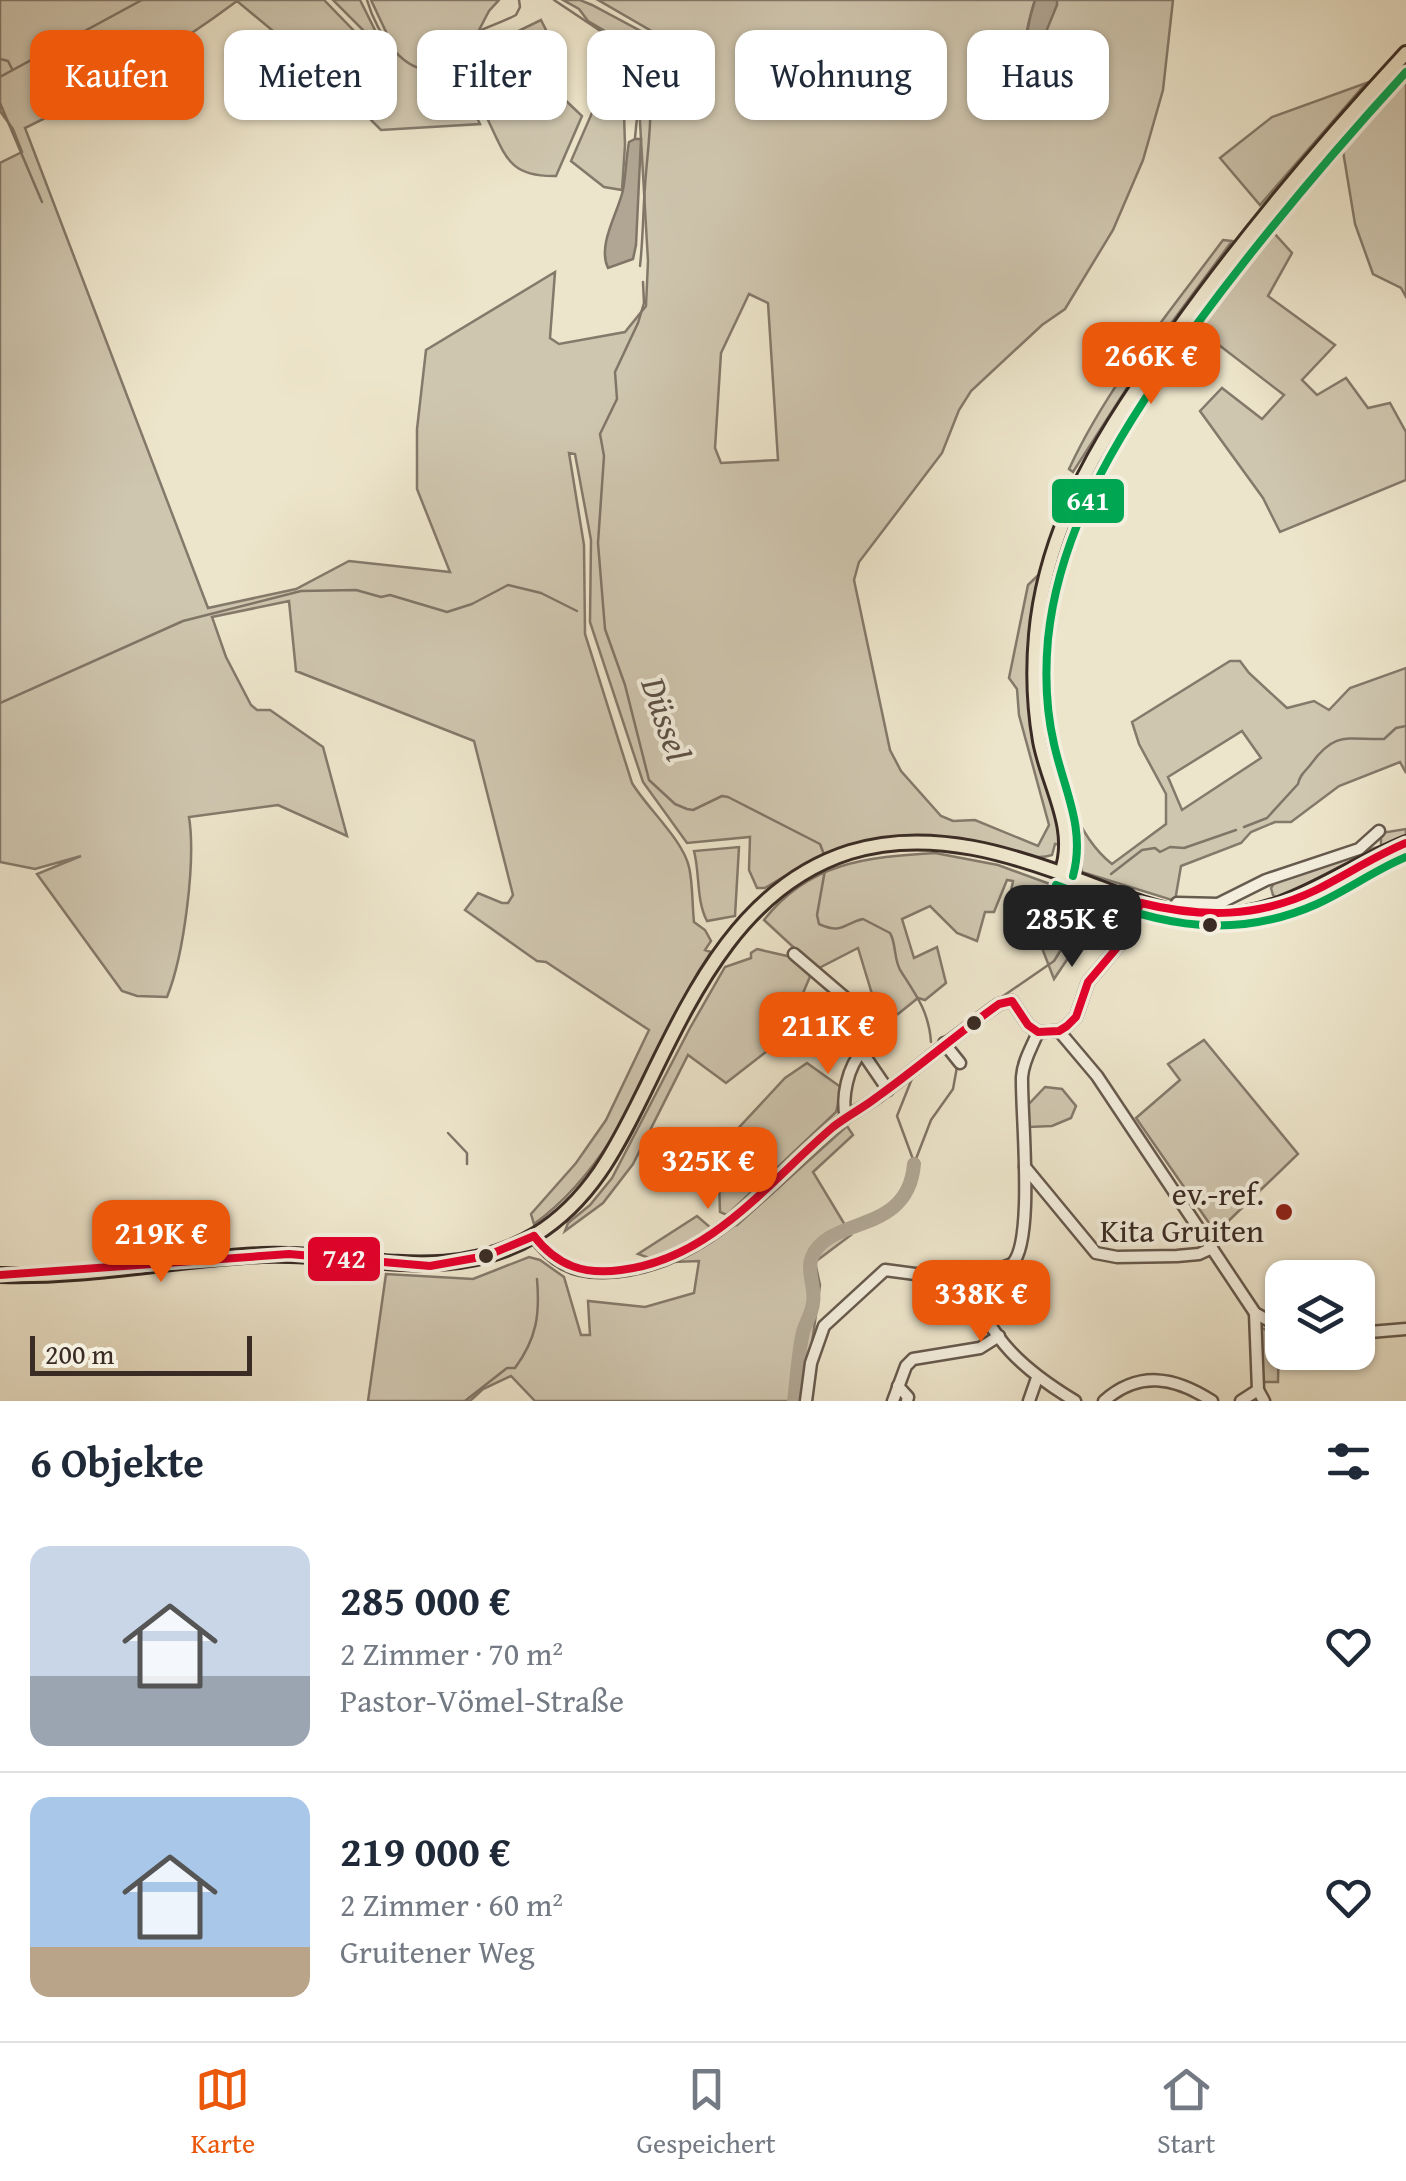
<!DOCTYPE html>
<html lang="de">
<head>
<meta charset="utf-8">
<style>
  :root { --surface:#fff; --page:#f2f2f3; --text:#1f2937; --muted:#747a83; --line:#e0e1e3; --accent:#ea580c }
  body { margin:0; font-family:"Gentium Book Plus",serif; background:var(--page); color:var(--text); height:100vh; display:flex; flex-direction:column; font-size:38px; white-space:nowrap }
  * { box-sizing:border-box; margin:0 }
  p { font-size:32px; color:var(--muted) }
  .icon { flex:none; width:55px; height:55px; fill:none; stroke:currentColor; stroke-width:2; stroke-linecap:round; stroke-linejoin:round }
  .map { position:relative; height:1401px; overflow:hidden }
  .details { display:flex; flex-direction:column; background:var(--surface); flex:1 }
  .details>* { flex:none }
  .top-card { position:absolute; left:30px; top:30px; width:1348px; height:90px; display:flex; gap:20px }
  .buttons { position:absolute; left:1265px; top:1260px; display:grid; gap:20px }
  .buttons a { display:grid; place-items:center; width:110px; height:110px; border-radius:20px; background:var(--surface); box-shadow:0 2px 8px #0004; font-size:50px }
  .scale { position:absolute; left:30px; bottom:25px; width:222px; box-sizing:border-box; padding-left:10px; border:5px solid #3a2c25; border-top:0; font-size:28px; line-height:35px; white-space:nowrap; color:#3a2c25; -webkit-text-stroke:8px #f3eedd; paint-order:stroke }
  .price { position:absolute; translate:-50% -85px; padding:0 22px; border-radius:20px; background:var(--accent); color:#fff; font-size:32px; line-height:65px; filter:drop-shadow(0 2px 5px #0008) }
  .price::after { content:''; position:absolute; left:50%; top:60px; width:30px; height:22px; margin-left:-15px; background:inherit; clip-path:polygon(0 0,100% 0,50% 100%) }
  .price.selected { background:#222; color:#fff }
  ul { padding:0; list-style:none }
  li { display:flex; align-items:center; gap:30px; height:250px; padding:0 30px }
  li+li { border-top:2px solid var(--line) }
  li span { display:grid; place-items:center; flex:none; width:280px; height:200px; border-radius:20px; color:#555 }
  li>.icon { margin-inline-start:auto }
  span .icon { width:120px; height:120px; fill:#fffc; stroke-width:1 }
  li b { font-size:42px }
  h2 { display:flex; justify-content:space-between; align-items:center; height:120px; padding:0 30px; font-size:42px }
  .tag { padding:0 35px; border-radius:20px; background:var(--surface); box-shadow:0 2px 8px #0004; font-size:35px; line-height:90px }
  .tag.selected { background:var(--accent); color:#fff }
  .dock { display:flex; justify-content:space-around; align-items:center; height:140px; border-top:2px solid var(--line); background:var(--surface); font-size:28px; color:var(--muted) }
  .dock a { display:grid; justify-items:center; gap:5px }
  .dock .selected { color:var(--accent) }
  .map>svg:first-child { display:block }
  .green { fill:#cfc6af; stroke:#84796a; stroke-width:2.5; fill-rule:evenodd }
  .water { fill:#b0a693; stroke:#817567; stroke-width:2.5 }
  .lines { fill:none; stroke-linecap:round; stroke-linejoin:round }
  .stream { stroke:#817567; stroke-width:2.5 }
  .river { stroke:#b0a693; stroke-width:14 }
  .minor-casing { stroke:#675a4e; stroke-width:15 }
  .major-casing { stroke:#3a2c25; stroke-width:18 }
  .minor { stroke:#f3eedd; stroke-width:10 }
  .major { stroke:#ede5cb; stroke-width:12 }
  .bus-1-casing { stroke:#f3eedd; stroke-width:15 }
  .bus-2-casing { stroke:#f3eedd; stroke-width:15 }
  .bus-1 { stroke:#e4002b; stroke-width:8 }
  .bus-2 { stroke:#00a651; stroke-width:8 }
  .bus-dot { fill:#3a2c25; stroke:#f3eedd; stroke-width:4 }
  .poi-dot { fill:#8f2418; stroke:#f3eedd; stroke-width:4 }
  .labels { text-anchor:middle; stroke-width:8; stroke-linejoin:round; paint-order:stroke }
  .poi-label { font-size:32px; fill:#3a2c25; stroke:#f3eedd; text-anchor:end }
  .water-label { font-size:35px; font-style:italic; fill:#5d5146; stroke:#f3eedd }
  .line-badge { stroke:#f3eedd; stroke-width:4 }
  .badge-label { font-size:28px; text-anchor:middle; font-weight:bold; fill:#fff }
</style>
</head>
<body>
<div class="map">
<svg width="1406" height="1401" viewBox="0 0 1406 1401">
  <rect width="100%" height="100%" fill="#ede5cb"/>
  <filter id="stains"><feTurbulence type="fractalNoise" baseFrequency=".002" numOctaves="4"/><feColorMatrix values="0 0 0 0 .2 0 0 0 0 .09 0 0 0 0 .02 0 0 0 .5 -.17"/></filter>
  <radialGradient id="worn" r=".72"><stop offset=".6" stop-color="#630" stop-opacity="0"/><stop offset="1" stop-color="#630" stop-opacity=".3"/></radialGradient>
  <g class="green">
    <path d="M0,0H324L362,39L371,38L333,0H360L378,36L386,32L371,0H499L489,11L451,84H461L480,124L381,130L326,75L237,1C170,51 100,92 25,128L208,608L296,589L349,561L450,572L417,489V429L426,350L555,272L550,338L559,344L625,332L646,306L648,261L638,87L623,82L625,145L622,190L604,187L571,161L605,83C622,70 644,75 663,64L666,46L660,36L598,0H1035C1028,22 1021,47 1029,70L1038,71L1041,44L1057,0H1173L1163,90L1143,160L1113,230L1065,309L1042,325L971,391L959,410L942,453L859,562L854,580L890,750L901,771L941,816L953,821L975,820L1038,846L1049,825L1019,715L1017,689L1009,678L1028,585L1055,559L1088,475L1097,474C1082,500 1071,530 1063,559C1040,640 1040,807 1112,864L1166,824V794L1139,744L1132,722L1230,661H1240L1249,673L1287,708L1314,701L1329,710L1350,688L1406,668V773L1400,762L1339,786L1291,822H1275L1251,832L1241,843L1181,866L1175,901L1082,872L1077,847L1055,844L1052,855C1030,862 1007,848 985,843C903,827 835,844 765,888H757L749,870L750,837L687,843L643,782L590,622L591,540L575,454L569,453L584,545L585,634L632,783C647,808 683,840 689,867C693,884 692,904 694,922L705,930L711,941L705,950L711,952L697,974C651,1061 616,1165 534,1224L531,1214L576,1163L606,1120L649,1030L546,962L537,961L465,910L478,893L502,903H508L513,895L474,741L296,671L289,601L212,617L226,657L251,705L257,710H270L323,747L347,836L278,805L189,817C196,861 184,955 167,997L137,996L122,991L37,874L81,856L35,869L0,862V163L22,152L13,129L0,111ZM749,294L768,303L778,460L721,463L715,448L721,353ZM1242,731L1261,758L1182,810L1168,777Z"/>
    <polygon points="563,0 580,0 592,5 650,36 658,49 655,62 649,63 646,55 588,21 579,9"/>
    <polygon points="541,20 550,38 521,52 512,34"/>
    <polygon points="1406,68 1406,297 1401,288 1373,274 1355,224 1340,133"/>
    <polygon points="1366,83 1260,205 1220,158 1272,117"/>
    <path d="M561,96L582,116L556,176C510,177 506,158 488,120L518,101Z"/>
    <polygon points="1264,222 1292,253 1268,296 1335,345 1302,380 1317,395 1346,378 1368,408 1390,403 1406,432 1406,480 1280,532 1263,498 1200,411 1222,388 1262,419 1284,395 1189,322"/>
    <path d="M1223,240L1232,241L1152,349L1073,472L1069,469C1108,385 1168,314 1223,240Z"/>
    <polygon points="1406,829 1406,837 1280,900 1273,895 1271,888 1277,879 1381,846 1381,833"/>
    <path d="M739,847L735,916L707,921C696,900 700,874 694,851Z"/>
    <path d="M935,853L998,865L1124,911L1111,938L1091,924L1054,979L1027,909L1006,917L1013,881L1007,880L994,912H985L977,941L957,933L930,906L902,919L914,958L937,947L946,983L925,1000L918,998L898,1014L876,1007L858,948L817,969L764,920C809,862 867,857 935,853Z"/>
    <polygon points="757,949 787,956 812,972 797,1007 807,1020 726,1083 688,1055 633,1164 603,1203 565,1231 568,1223 590,1205 612,1178 690,1028 725,967 751,958 751,953"/>
    <polygon points="1204,1040 1298,1154 1216,1233 1136,1118 1180,1080 1168,1064"/>
    <polygon points="807,1063 842,1088 836,1112 727,1215 720,1212 718,1150 785,1078"/>
    <polygon points="1045,1087 1062,1089 1076,1106 1071,1118 1052,1126 1029,1127 1028,1105"/>
    <polygon points="847,1126 853,1135 813,1172 851,1235 815,1262 820,1285 804,1401 535,1401 511,1376 483,1389 470,1401 368,1401 386,1274 473,1279 529,1257 540,1260 564,1277 581,1335 590,1335 588,1301 645,1307 694,1293 699,1261 673,1262 667,1253 652,1259 638,1254 697,1216 712,1229 737,1225"/>
    <polygon points="1258,1327 1279,1334 1278,1382 1262,1382"/>
  </g>
  <g class="water">
    <path d="M1035,0H1057V5L1041,44L1042,69L1033,71L1025,66C1024,43 1028,22 1035,0Z"/>
    <path d="M635,139H641L636,245L633,259L608,268C597,245 618,213 623,190C626,174 626,158 629,142Z"/>
  </g>
  <g class="lines">
    <g class="stream">
      <path d="M367,0C376,32 408,86 448,65C462,29 486,31 516,15L520,7L519,0"/>
      <path d="M554,0L644,60C656,103 648,141 645,186C643,213 643,240 640,266"/>
      <polyline points="0,59 8,61 12,69"/>
      <polyline points="0,77 142,0"/>
      <polyline points="0,103 42,202"/>
      <path d="M635,138C637,117 638,99 649,80"/>
      <polyline points="643,282 644,303 638,323 615,372 617,399 600,434 604,456 598,543 605,629 625,685 649,780 675,804 687,809 693,810 722,796 728,797 820,844 825,857"/>
      <polyline points="0,703 183,621 301,591 356,590 381,597 390,595 447,612 472,604 508,585 541,593 577,611"/>
      <path d="M1244,827L1267,818L1298,784C1300,774 1305,772 1311,764C1336,730 1348,740 1384,739L1396,728L1406,726"/>
      <path d="M825,870L817,915L819,924C843,935 844,923 863,919L890,933C897,945 893,961 902,973C917,996 929,1013 931,1042"/>
      <polyline points="1111,874 1142,850 1155,848 1160,852 1170,847 1184,848 1236,830"/>
      <polyline points="941,1039 1054,961 1072,932 1073,911"/>
      <polyline points="913,1076 897,1116 914,1162"/>
      <polyline points="448,1133 467,1153 467,1164"/>
      <polyline points="914,1164 931,1120 953,1089 957,1067"/>
      <path d="M465,1401L507,1368H515C537,1338 540,1314 537,1279"/>
    </g>
    <path class="river" d="M794,1401C797,1378 798,1354 803,1332C806,1322 812,1313 813,1303C816,1288 806,1271 812,1257C829,1215 908,1236 914,1164"/>
    <g class="minor-casing">
      <g id="minor">
        <polyline points="1177,903 1218,904 1266,880 1359,849 1379,831"/>
        <polyline points="794,954 856,1007 862,1052"/>
        <polyline points="1059,1031 1097,1076 1255,1313 1282,1328"/>
        <polyline points="944,1043 960,1063"/>
        <polyline points="862,1052 888,1090"/>
        <path d="M846,1118C841,1098 848,1066 862,1052"/>
        <polyline points="1025,1167 1096,1253 1117,1257 1177,1256 1199,1254 1212,1248"/>
        <path d="M534,1236C552,1261 573,1273 604,1272C701,1270 765,1187 832,1128C847,1115 867,1106 883,1093C922,1064 959,1032 999,1004L1012,1001L1028,1025L1038,1032L1059,1031L1067,1026L1076,1017L1088,982L1120,944L1141,903"/>
        <path d="M968,1281C991,1340 1022,1369 1075,1401"/>
        <polyline points="1255,1313 1258,1390 1264,1401"/>
        <polyline points="1358,1333 1406,1329"/>
        <polyline points="898,1386 908,1397 907,1401"/>
        <path d="M806,1401L811,1363L824,1326L885,1270L968,1281L1012,1264C1035,1242 1021,1113 1022,1077C1023,1061 1032,1047 1038,1032"/>
        <polyline points="893,1401 906,1366 913,1359 980,1348 999,1336"/>
        <polyline points="1029,1401 1037,1378"/>
        <path d="M1104,1401C1139,1370 1175,1377 1212,1401"/>
        <polyline points="1241,1401 1258,1390"/>
      </g>
    </g>
    <g class="major-casing">
      <g id="major">
        <path d="M1061,873C1078,829 1048,785 1040,741C1034,706 1033,669 1036,635C1046,520 1109,426 1174,335C1245,235 1323,143 1406,53"/>
        <path d="M0,1275C87,1278 175,1259 262,1255C356,1251 448,1287 535,1235C590,1201 616,1149 643,1094C690,998 739,887 850,852C931,827 1015,855 1090,884C1127,898 1168,915 1208,916C1285,918 1339,870 1406,843"/>
      </g>
    </g>
    <use href="#minor" class="minor"/>
    <use href="#major" class="major"/>
    <g class="bus-1-casing">
      <g id="bus-1">
        <path d="M1141,903C1202,918 1258,918 1316,890C1346,875 1375,856 1406,843"/>
        <path d="M534,1236C557,1266 584,1275 621,1270C712,1259 768,1182 833,1127C847,1116 863,1108 877,1097C919,1067 957,1034 999,1004L1012,1001L1028,1025L1038,1032L1059,1031L1067,1026L1076,1017L1088,982L1120,944L1141,903"/>
        <polyline points="0,1275 289,1254 430,1266 486,1256 534,1236"/>
      </g>
    </g>
    <g class="bus-2-casing">
      <g id="bus-2">
        <path d="M1073,876C1086,828 1064,790 1054,744C1046,710 1045,673 1048,639C1060,521 1127,422 1194,328C1260,238 1331,154 1406,72"/>
        <path d="M1056,885C1148,920 1222,946 1317,904C1348,890 1375,870 1406,857"/>
      </g>
    </g>
    <use href="#bus-1" class="bus-1"/>
    <use href="#bus-2" class="bus-2"/>
  </g>
  <g class="bus-dot">
    <circle cx="1210" cy="925" r="9"/>
    <circle cx="974" cy="1023" r="9"/>
    <circle cx="486" cy="1256" r="9"/>
  </g>
  <circle class="poi-dot" cx="1284" cy="1212" r="10"/>
  <g class="labels">
    <g class="poi-label">
      <text x="1264" y="1205">ev.-ref.<tspan x="1264" dy="37">Kita Gruiten</tspan></text>
    </g>
    <g class="water-label">
      <text transform="translate(666 719) rotate(71)" y="12">Düssel</text>
    </g>
  </g>
  <g class="line-badge">
    <rect x="1050" y="477" width="76" height="48" rx="10" fill="#00a651"/>
    <rect x="306" y="1235" width="76" height="48" rx="10" fill="#e4002b"/>
  </g>
  <g class="badge-label">
    <text x="1088" y="510">641</text>
    <text x="344" y="1268">742</text>
  </g>
  <rect width="100%" height="100%" filter="url(#stains)"/>
  <rect width="100%" height="100%" fill="url(#worn)"/>
</svg>
<div class="buttons">
<a><svg class="icon" aria-label="layers" viewBox="0 0 24 24"><path d="M12 4l9 5-9 5-9-5zM3 14l9 5 9-5"/></svg></a>
</div>
<div class="scale">200 m</div>
<b class="price" style="left:1151px;top:407px">266K €</b>
<b class="price selected" style="left:1072px;top:970px">285K €</b>
<b class="price" style="left:828px;top:1077px">211K €</b>
<b class="price" style="left:708px;top:1212px">325K €</b>
<b class="price" style="left:161px;top:1285px">219K €</b>
<b class="price" style="left:981px;top:1345px">338K €</b>
<div class="top-card">
<a class="tag selected">Kaufen</a>
<a class="tag">Mieten</a>
<a class="tag">Filter</a>
<a class="tag">Neu</a>
<a class="tag">Wohnung</a>
<a class="tag">Haus</a>
</div>
</div>
<section class="details">
<h2>6 Objekte<svg class="icon" aria-label="filters" viewBox="0 0 24 24"><path d="M4 7h16M4 17h16"/><circle cx="9" cy="7" r="2"/><circle cx="15" cy="17" r="2"/></svg></h2>
<ul>
<li><span style="background:linear-gradient(#c9d6e8 65%,#9aa5b1 0)"><svg class="icon" aria-label="home" viewBox="0 0 24 24"><path d="M3 11l9-7 9 7M6 9v11h12V9"/></svg></span><div><b>285 000 €</b><p>2 Zimmer · 70 m²</p><p>Pastor-Vömel-Straße</p></div><svg class="icon" aria-label="heart" viewBox="0 0 24 24"><path d="M12 20l-8-8c-3-5 5-10 8-4 3-6 11-1 8 4z"/></svg></li>
<li><span style="background:linear-gradient(#a9c7e8 75%,#b9a48a 0)"><svg class="icon" aria-label="home" viewBox="0 0 24 24"><path d="M3 11l9-7 9 7M6 9v11h12V9"/></svg></span><div><b>219 000 €</b><p>2 Zimmer · 60 m²</p><p>Gruitener Weg</p></div><svg class="icon" aria-label="heart" viewBox="0 0 24 24"><path d="M12 20l-8-8c-3-5 5-10 8-4 3-6 11-1 8 4z"/></svg></li>
</ul>
</section>
<nav class="dock">
<a class="selected"><svg class="icon" aria-label="map" viewBox="0 0 24 24"><path d="M3 6l6-2 6 2 6-2v14l-6 2-6-2-6 2zM9 4v14M15 6v14"/></svg>Karte</a>
<a><svg class="icon" aria-label="saved" viewBox="0 0 24 24"><path d="M7 4h10v16l-5-4-5 4z"/></svg>Gespeichert</a>
<a><svg class="icon" aria-label="home" viewBox="0 0 24 24"><path d="M3 11l9-7 9 7M6 9v11h12V9"/></svg>Start</a>
</nav>
</body>
</html>
